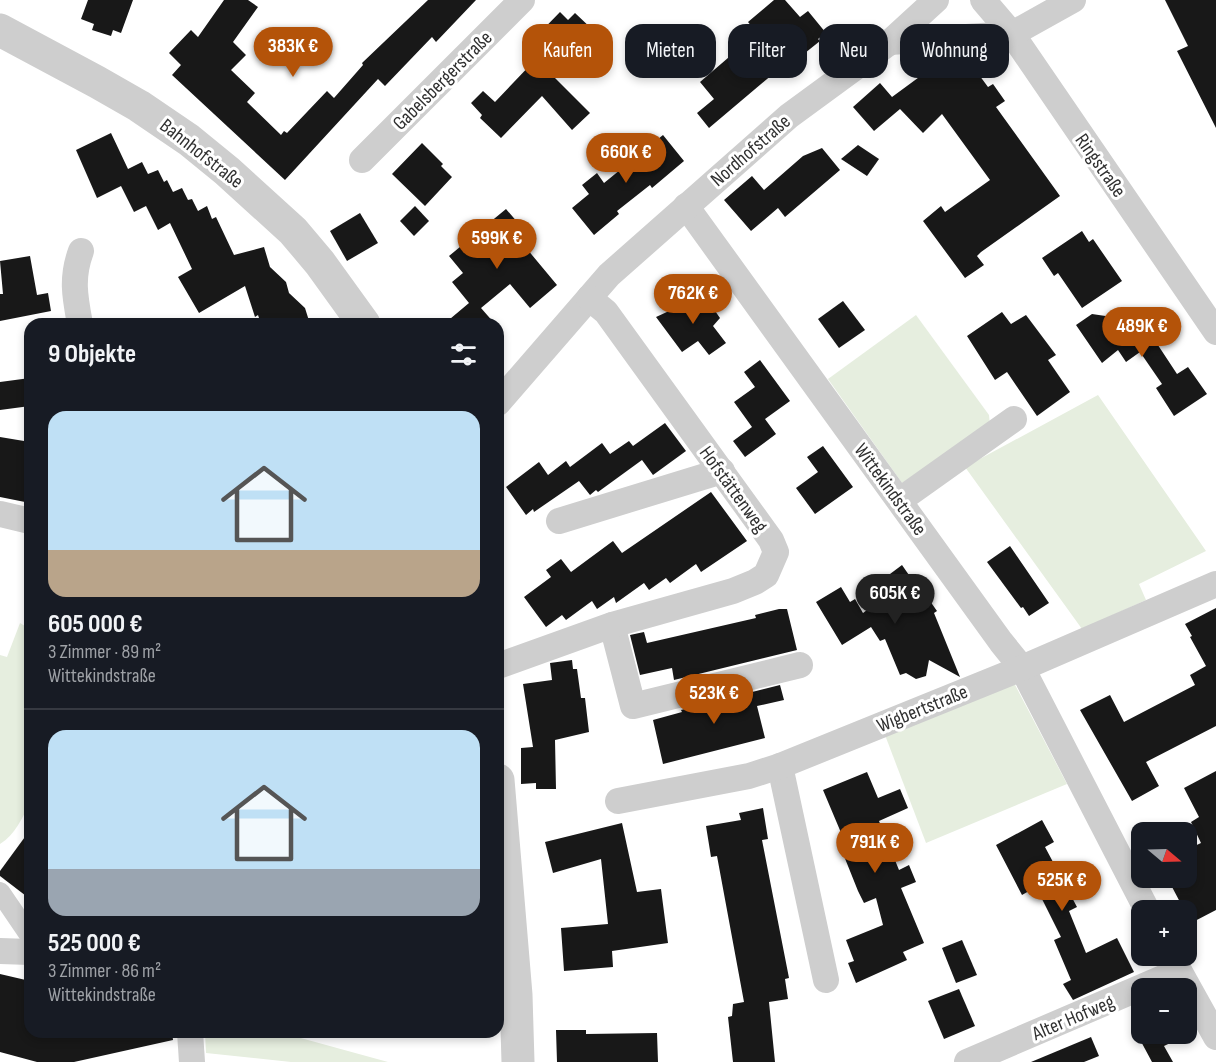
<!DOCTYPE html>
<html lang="de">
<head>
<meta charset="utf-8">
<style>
  :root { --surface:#171b24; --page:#242831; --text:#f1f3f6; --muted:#9ea1a6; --line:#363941; --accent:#b45309 }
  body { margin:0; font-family:"Sofia Sans Condensed",sans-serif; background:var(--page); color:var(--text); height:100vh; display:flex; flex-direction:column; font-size:22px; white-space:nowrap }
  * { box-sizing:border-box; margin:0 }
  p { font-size:20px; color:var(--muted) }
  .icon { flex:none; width:33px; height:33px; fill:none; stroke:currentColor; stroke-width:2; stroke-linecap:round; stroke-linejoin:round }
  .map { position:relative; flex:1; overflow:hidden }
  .sheet { position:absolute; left:24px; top:318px; width:480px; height:720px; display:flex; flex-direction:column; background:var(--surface); border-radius:18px; box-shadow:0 3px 9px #0003 }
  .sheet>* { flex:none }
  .guide { position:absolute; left:522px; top:24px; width:570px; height:54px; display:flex; gap:12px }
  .needle { width:39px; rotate:109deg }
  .controls { position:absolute; left:1131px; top:822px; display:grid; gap:12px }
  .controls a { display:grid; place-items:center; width:66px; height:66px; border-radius:12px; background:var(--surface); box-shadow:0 3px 9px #0003; font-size:30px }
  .price { position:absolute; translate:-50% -51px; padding:0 14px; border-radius:21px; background:var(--accent); color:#fff; font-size:20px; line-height:39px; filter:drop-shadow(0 2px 3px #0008) }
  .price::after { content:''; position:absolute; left:50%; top:36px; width:18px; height:14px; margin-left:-9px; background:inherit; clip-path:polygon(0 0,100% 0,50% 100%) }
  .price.current { background:#222; color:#fff }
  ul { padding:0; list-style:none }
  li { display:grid; align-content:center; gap:12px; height:318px; padding:0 24px }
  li+li { border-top:2px solid var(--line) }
  li span { display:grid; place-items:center; height:186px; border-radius:18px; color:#555 }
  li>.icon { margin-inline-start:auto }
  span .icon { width:108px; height:108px; fill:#fffc; stroke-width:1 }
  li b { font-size:26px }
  h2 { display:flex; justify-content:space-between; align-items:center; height:72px; padding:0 24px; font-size:26px }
  .pill { padding:0 21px; border-radius:18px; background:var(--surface); box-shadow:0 3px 9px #0003; font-size:21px; line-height:54px }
  .pill.current { background:var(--accent); color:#fff }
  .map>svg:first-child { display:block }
  .green { fill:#e6eedf }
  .building { fill:#181818 }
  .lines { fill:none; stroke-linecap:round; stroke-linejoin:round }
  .pedestrian { stroke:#cecece; stroke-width:20 }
  .minor { stroke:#cecece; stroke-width:26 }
  .tertiary { stroke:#cecece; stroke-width:33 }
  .labels { text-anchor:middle; stroke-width:6; stroke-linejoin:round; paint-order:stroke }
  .street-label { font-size:20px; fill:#313131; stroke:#fff }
</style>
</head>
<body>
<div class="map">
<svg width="1216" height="1062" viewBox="0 0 1216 1062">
  <rect width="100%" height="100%" fill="#fff"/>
  <g class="green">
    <polygon points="916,315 989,415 990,425 902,483 828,379"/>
    <polygon points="1098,395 1206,551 1139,584 1146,600 1082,629 965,467"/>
    <path d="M20,623L30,629V802C23,817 15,835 0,844V655L7,657Z"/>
    <polygon points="1014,683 1067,784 926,843 885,735"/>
    <polygon points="205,1032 299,1032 297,1037 388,1062 291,1062 206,1053"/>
  </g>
  <g class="building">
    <polygon points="88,0 133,0 121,33 113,30 111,36 92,30 94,24 81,19"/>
    <polygon points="224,0 248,0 258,7 233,42 246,55 231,70 255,93 247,102 281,135 284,131 287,133 327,91 334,98 363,65 362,63 428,0 476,0 436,42 432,37 385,86 378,79 285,180 172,75 181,65 169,53 191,30 198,37"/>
    <polygon points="774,0 785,0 800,17 808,11 826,33 818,39 820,41 795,61 792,58 709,128 697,113 714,99 700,82 757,33 748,22"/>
    <polygon points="1165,0 1216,0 1216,128 1177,51 1188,46"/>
    <polygon points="560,12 568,20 575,13 593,30 551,74 590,113 572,130 542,96 501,138 480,118 482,115 471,103 483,91 495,102 535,60 524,49"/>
    <polygon points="941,61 953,77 971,64 988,87 993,84 1005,101 996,107 1060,196 981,252 977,256 984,265 965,278 923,221 941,206 945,212 990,180 942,114 923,133 900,109 874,131 853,107 880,83 892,97"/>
    <polygon points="111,133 128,169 142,162 148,174 158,170 164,182 167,180 173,192 182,188 188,200 192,199 198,211 207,206 212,219 216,217 234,255 264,247 270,267 286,282 289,293 305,308 310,324 261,324 258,315 255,317 245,286 199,313 178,277 192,269 170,223 158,230 146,206 134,212 121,186 97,198 76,150"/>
    <polygon points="663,135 684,161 652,188 650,185 617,211 619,214 594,235 572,208 589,194 582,185 597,173 604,183"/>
    <polygon points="422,143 443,164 441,166 452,177 425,206 392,174"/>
    <polygon points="858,145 879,159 867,176 841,159"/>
    <polygon points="822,148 840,170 785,217 778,208 751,231 724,200 752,176 764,190 803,156"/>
    <polygon points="415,206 429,221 414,236 400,221"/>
    <polygon points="506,209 525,231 517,237 557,285 530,308 510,284 481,308 495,324 444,324 469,303 452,282 463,273 449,256"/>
    <polygon points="360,213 378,243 347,261 330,231"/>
    <polygon points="1082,231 1089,242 1093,239 1122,281 1082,308 1058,273 1054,276 1042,258"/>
    <polygon points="30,256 37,295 48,293 51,311 0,321 0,294 3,294 0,261"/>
    <polygon points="701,291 720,318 713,326 726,343 709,355 698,341 682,352 656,317 693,300"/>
    <polygon points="843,301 865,330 839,348 818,319"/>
    <polygon points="1002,312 1011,324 1026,315 1056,355 1048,360 1070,392 1037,416 1007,372 995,380 967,336"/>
    <polygon points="1092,314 1119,318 1128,331 1138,324 1147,336 1150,333 1177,374 1188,367 1207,394 1174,416 1156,388 1162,384 1140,352 1126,362 1118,350 1102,363 1076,325"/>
    <polygon points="760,360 790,401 765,419 776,434 745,457 733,441 752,427 734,402 755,387 744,372"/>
    <polygon points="30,378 30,406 0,410 0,382"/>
    <polygon points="665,423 686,451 653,475 642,460 598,492 596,490 590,495 579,481 534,512 533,509 526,515 506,487 539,462 548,475 566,461 570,467 602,443 610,454 629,441 633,446"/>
    <polygon points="0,437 30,442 30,503 0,497"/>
    <polygon points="823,446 853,487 815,514 796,488 818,472 807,457"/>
    <polygon points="711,492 747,541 701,572 696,564 670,583 666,578 649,590 644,583 616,603 614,597 597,609 592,601 566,620 562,615 546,627 524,597 551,577 546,570 561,559 571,572 613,541 622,553"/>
    <polygon points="1010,546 1049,603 1029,616 1023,607 1021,608 987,562"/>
    <polygon points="902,565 911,578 913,577 937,611 934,613 960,677 929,660 926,676 916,679 906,673 900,675 885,639 880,641 871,627 842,645 816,602 841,587 850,602 855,599 863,613 895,589 886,577"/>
    <polygon points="1216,608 1216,726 1146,762 1159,786 1132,801 1080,710 1110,695 1124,722 1195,685 1190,675 1206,666 1190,637 1192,636 1185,624"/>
    <polygon points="779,609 787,609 797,650 674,680 672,668 640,675 630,635 644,632 647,643 756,618 755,615"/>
    <polygon points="572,660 573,669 577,669 581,698 585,698 589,732 555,740 556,789 536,789 536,783 521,784 521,748 533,747 523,684 552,680 550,663"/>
    <polygon points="780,685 784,700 757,706 765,738 663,764 653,720 682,712 681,710"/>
    <polygon points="1216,771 1216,910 1191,923 1171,885 1186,878 1186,850 1201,843 1191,822 1199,817 1184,788"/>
    <polygon points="867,772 878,798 900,789 908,808 879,821 899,870 909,865 916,882 901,888 924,943 903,952 907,960 856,983 848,963 854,961 846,940 883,925 876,898 864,903 858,891 844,856 850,854 823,790"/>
    <polygon points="763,808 768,839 762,840 789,978 785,979 788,999 769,1002 775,1062 733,1062 728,1017 732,1016 733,1004 744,1002 717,856 711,857 706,826 741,820 739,813"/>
    <polygon points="1042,820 1054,842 1045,847 1077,907 1069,911 1086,953 1117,938 1134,972 1073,1000 1063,984 1071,980 1054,940 1061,937 1036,887 1022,895 996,845"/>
    <polygon points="622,823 637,892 661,889 668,943 612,951 613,967 564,971 561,928 608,924 601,859 553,873 545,842"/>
    <polygon points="30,830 30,899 0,876 0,871"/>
    <polygon points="962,940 977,975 956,983 942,948"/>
    <polygon points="0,974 30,981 30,1032 172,1032 173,1040 74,1062 37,1062 0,1052"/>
    <polygon points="959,989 975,1026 944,1039 928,1001"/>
    <polygon points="556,1030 586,1030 586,1034 657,1033 658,1062 557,1062"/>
    <polygon points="1137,1034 1189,1034 1164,1046 1173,1062 1152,1062"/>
    <polygon points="1091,1037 1099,1056 1084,1062 1031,1062"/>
  </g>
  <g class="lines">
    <polyline class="pedestrian" points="0,892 30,936"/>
    <g class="minor">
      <polyline points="983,0 1012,34 1216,332"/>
      <polyline points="890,42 1012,34 1073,0"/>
      <polyline points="362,160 522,0"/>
      <polyline points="686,206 1001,642 1022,668 1147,910"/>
      <path d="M80,324C75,297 71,278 81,251"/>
      <polyline points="498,403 609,275 789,116 890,42 936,0"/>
      <polyline points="900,500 1014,419"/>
      <polyline points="0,514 30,521"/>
      <polyline points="559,521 722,471"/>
      <polyline points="612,625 633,706 800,665"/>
      <polyline points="498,666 612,625 733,591 755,582 766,575 776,552 771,540 606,312 589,298"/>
      <polyline points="780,766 826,980"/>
      <polyline points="618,801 749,776 780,766 1022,668 1216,584"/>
      <polyline points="0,951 30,952"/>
      <polyline points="1171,956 1216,1037"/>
      <polyline points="190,1032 192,1062"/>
      <polyline points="967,1062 1179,971"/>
    </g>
    <g class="tertiary">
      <polyline points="0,30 97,82 139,106 189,140 227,171 293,231 320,263 364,324"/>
      <polyline points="498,780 516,995 518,1062"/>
    </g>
  </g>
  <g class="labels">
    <g class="street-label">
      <text transform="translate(442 80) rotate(-45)" y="7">Gabelsbergerstraße</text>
      <text transform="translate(750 150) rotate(-41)" y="7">Nordhofstraße</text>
      <text transform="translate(202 153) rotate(38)" y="7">Bahnhofstraße</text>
      <text transform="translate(1101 165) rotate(55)" y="7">Ringstraße</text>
      <text transform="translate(734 489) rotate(54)" y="7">Hofstättenweg</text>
      <text transform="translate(891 489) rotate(54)" y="7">Wittekindstraße</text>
      <text transform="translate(922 708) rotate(-22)" y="7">Wigbertstraße</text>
      <text transform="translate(1073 1017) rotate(-23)" y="7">Alter Hofweg</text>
    </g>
  </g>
</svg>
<div class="controls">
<a><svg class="needle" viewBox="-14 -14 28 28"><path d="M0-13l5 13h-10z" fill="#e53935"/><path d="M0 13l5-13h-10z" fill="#9ea1a6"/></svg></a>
<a>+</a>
<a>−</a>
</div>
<b class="price" style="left:293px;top:78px">383K €</b>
<b class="price" style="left:626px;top:184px">660K €</b>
<b class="price" style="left:497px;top:270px">599K €</b>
<b class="price" style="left:693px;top:325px">762K €</b>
<b class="price" style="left:1142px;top:358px">489K €</b>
<b class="price current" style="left:895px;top:625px">605K €</b>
<b class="price" style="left:714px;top:725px">523K €</b>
<b class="price" style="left:875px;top:874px">791K €</b>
<b class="price" style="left:1062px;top:912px">525K €</b>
<div class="guide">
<a class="pill current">Kaufen</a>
<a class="pill">Mieten</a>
<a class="pill">Filter</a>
<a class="pill">Neu</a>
<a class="pill">Wohnung</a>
</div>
<section class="sheet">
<h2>9 Objekte<svg class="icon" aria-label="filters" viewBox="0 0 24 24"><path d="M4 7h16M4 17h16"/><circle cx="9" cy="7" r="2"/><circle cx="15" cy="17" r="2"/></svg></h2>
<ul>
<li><span style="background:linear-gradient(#bfe0f5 75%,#b9a48a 0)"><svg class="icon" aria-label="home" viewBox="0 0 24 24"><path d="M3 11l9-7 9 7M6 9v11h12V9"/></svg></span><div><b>605 000 €</b><p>3 Zimmer · 89 m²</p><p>Wittekindstraße</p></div></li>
<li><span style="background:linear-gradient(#bfe0f5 75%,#9aa5b1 0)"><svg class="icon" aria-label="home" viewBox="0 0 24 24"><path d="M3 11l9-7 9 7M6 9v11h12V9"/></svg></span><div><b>525 000 €</b><p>3 Zimmer · 86 m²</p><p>Wittekindstraße</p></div></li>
</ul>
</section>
</div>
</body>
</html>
